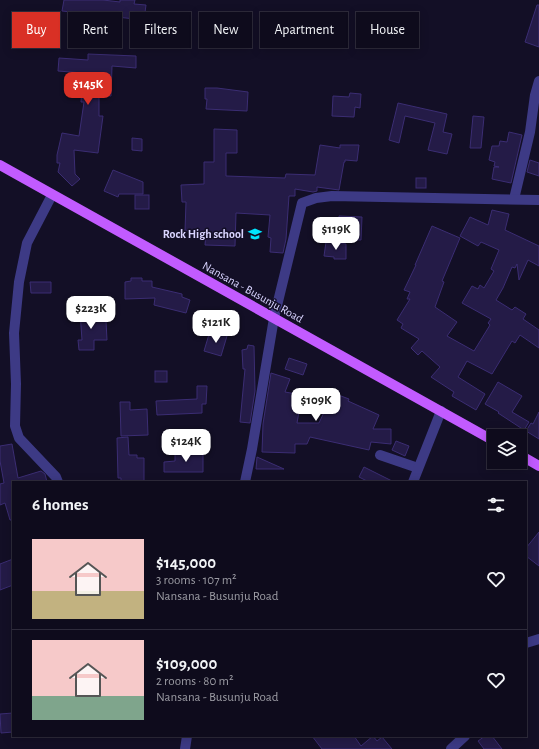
<!DOCTYPE html>
<html lang="en">
<head>
<meta charset="utf-8">
<style>
  :root { --surface:#0e0b1c; --page:#1c1929; --text:#f1f3f6; --muted:#9b9ba3; --line:#2e2b3b; --accent:#d93025 }
  body { margin:0; font-family:"Alegreya Sans",sans-serif; background:var(--page); color:var(--text); height:100vh; display:flex; flex-direction:column; font-size:15px; white-space:nowrap }
  * { box-sizing:border-box; margin:0 }
  p { font-size:13px; color:var(--muted) }
  .icon { flex:none; width:22px; height:22px; fill:none; stroke:currentColor; stroke-width:2; stroke-linecap:round; stroke-linejoin:round }
  .map { position:relative; flex:1; overflow:hidden }
  .drawer { position:absolute; left:12px; top:481px; width:515px; height:256px; display:flex; flex-direction:column; background:var(--surface); border-radius:0px; box-shadow:0 2px 10px #0003,0 0 0 1px var(--line) }
  .drawer>* { flex:none }
  .top-card { position:absolute; left:12px; top:12px; width:515px; height:36px; display:flex; gap:8px }
  .fabs { position:absolute; left:487px; top:429px; display:grid; gap:8px }
  .fabs a { display:grid; place-items:center; width:40px; height:40px; border-radius:0px; background:var(--surface); box-shadow:0 2px 10px #0003,0 0 0 1px var(--line); font-size:20px }
  .price { position:absolute; translate:-50% -34px; padding:0 9px; border-radius:8px; background:#fff; color:#222; font-size:13px; line-height:26px; filter:drop-shadow(0 1px 2px #0008) }
  .price::after { content:''; position:absolute; left:50%; top:24px; width:12px; height:9px; margin-left:-6px; background:inherit; clip-path:polygon(0 0,100% 0,50% 100%) }
  .price.selected { background:var(--accent); color:#fff }
  ul { padding:0; list-style:none }
  li { display:flex; align-items:center; gap:12px; height:100px; padding:0 20px }
  li+li { border-top:1px solid var(--line) }
  li span { display:grid; place-items:center; flex:none; width:112px; height:80px; border-radius:0px; color:#555 }
  li>.icon { margin-inline-start:auto }
  span .icon { width:48px; height:48px; fill:#fffc; stroke-width:1 }
  li b { font-size:17px }
  h2 { display:flex; justify-content:space-between; align-items:center; height:48px; padding:0 20px; font-size:17px }
  .pill { padding:0 14px; border-radius:0px; background:var(--surface); box-shadow:0 2px 10px #0003,0 0 0 1px var(--line); font-size:14px; line-height:36px }
  .pill.selected { background:var(--accent); color:#fff }
  .map>svg:first-child { display:block }
  .building { fill:#241b47; stroke:#3b2d73 }
  .lines { fill:none; stroke-linecap:round; stroke-linejoin:round }
  .minor { stroke:#3d3a85; stroke-width:10 }
  .major { stroke:#c25bff; stroke-width:10 }
  .labels { text-anchor:middle; stroke-width:3; stroke-linejoin:round; paint-order:stroke }
  .poi-label { font-size:12px; font-weight:bold; fill:#d9d4ff; stroke:#130f26; text-anchor:end }
  .street-label { font-size:12px; fill:#d9d4ff; stroke:#130f26 }
</style>
</head>
<body>
<div class="map">
<svg width="539" height="749" viewBox="0 0 539 749">
  <rect width="100%" height="100%" fill="#130f26"/>
  <g class="building">
    <polygon points="64,0 103,0 120,2 120,0 135,0 134,4 146,5 144,20 62,11"/>
    <polygon points="537,5 539,5 539,47 525,42"/>
    <polygon points="88,54 136,56 136,68 112,66 111,96 99,95 99,116 103,116 98,153 74,150 75,174 80,179 72,186 58,172 60,163 57,163 57,155 62,133 79,136 84,102 81,102 83,73 58,71 59,58 88,60"/>
    <polygon points="205,88 217,88 248,92 247,111 206,109 207,99 205,99"/>
    <polygon points="350,93 361,94 360,108 355,107 354,117 332,116 333,96 349,97"/>
    <polygon points="398,103 447,114 443,132 452,134 447,154 428,150 435,123 405,116 399,143 389,140"/>
    <polygon points="473,116 484,117 481,148 470,148"/>
    <polygon points="214,129 237,130 237,153 226,153 226,176 285,178 286,174 315,175 320,145 340,148 340,145 359,145 357,161 345,160 345,162 344,162 339,190 317,187 317,191 313,192 295,189 295,196 289,196 286,239 283,253 270,252 271,238 268,237 270,215 236,213 235,246 205,245 206,232 185,231 186,202 182,202 181,185 204,184 204,162 214,162"/>
    <polygon points="509,132 522,135 511,183 492,179 494,167 499,167 494,166 495,162 489,160 492,146 499,146 500,141 507,142"/>
    <polygon points="132,138 142,139 142,151 132,150"/>
    <polygon points="530,160 539,163 539,176 527,172"/>
    <polygon points="113,170 143,182 143,194 119,194 118,197 104,191"/>
    <rect x="416" y="178" width="10" height="10"/>
    <rect x="135" y="195" width="14" height="14"/>
    <polygon points="492,210 509,214 505,230 539,246 539,266 528,260 519,280 517,264 515,268 512,267 503,288 496,300 512,310 515,307 526,314 523,319 539,330 539,348 520,335 515,343 512,341 492,374 467,361 458,377 485,394 476,410 452,396 454,392 431,377 440,367 422,351 418,355 411,348 419,339 401,328 403,324 397,320 410,299 407,299 410,292 404,290 416,265 415,265 432,226 460,238 442,281 444,282 435,307 457,322 447,336 474,351 490,325 488,323 491,319 462,303 472,286 478,289 480,285 484,288 494,271 491,269 499,250 481,242 478,246 460,236 470,217 488,225"/>
    <polygon points="339,216 362,217 361,240 338,239"/>
    <polygon points="326,242 346,244 346,259 334,259 334,257 324,256"/>
    <polygon points="131,278 142,278 142,281 152,281 152,287 182,294 182,297 190,300 186,313 154,305 155,298 125,299 125,282 131,281"/>
    <polygon points="30,282 51,282 51,293 31,293"/>
    <polygon points="97,311 97,321 106,321 107,340 94,340 94,350 79,350 78,340 82,340 80,312"/>
    <polygon points="210,331 227,336 221,356 204,351"/>
    <polygon points="248,345 254,346 255,391 250,423 240,422 245,369 243,369 242,350 247,349"/>
    <polygon points="289,358 307,364 303,375 285,369"/>
    <rect x="155" y="371" width="12" height="11"/>
    <polygon points="271,373 290,379 285,392 302,395 297,423 319,423 333,393 349,399 348,401 379,415 373,429 391,429 391,444 371,442 369,450 310,437 307,444 295,444 295,453 262,452 263,424"/>
    <polygon points="498,382 522,396 512,412 529,422 524,430 498,413 499,412 485,404"/>
    <polygon points="197,386 207,386 206,404 202,404 202,413 157,415 156,401 197,399"/>
    <polygon points="120,402 130,402 130,410 147,409 148,435 121,436"/>
    <polygon points="539,412 539,439 526,431 531,423 533,424"/>
    <polygon points="128,437 129,455 137,455 137,458 144,458 144,482 121,482 121,478 118,478 117,438"/>
    <polygon points="396,441 409,446 405,456 392,450"/>
    <polygon points="12,444 18,478 41,471 45,474 47,482 13,482 13,520 10,520 5,503 0,505 0,484 4,483 0,461 0,446"/>
    <polygon points="175,453 203,453 203,472 164,472 164,462 175,461"/>
    <polygon points="257,457 284,469 256,469"/>
    <polygon points="364,467 394,482 369,482 359,477"/>
    <polygon points="539,532 539,566 526,556 526,548"/>
    <polygon points="13,559 13,585 0,590 0,564"/>
    <polygon points="13,713 13,732 1,733 0,714"/>
    <polygon points="312,736 354,736 361,746 373,736 377,741 382,737 392,749 322,749"/>
    <polygon points="485,736 492,736 502,749 484,749 478,741"/>
  </g>
  <g class="lines">
    <g class="minor">
      <polyline points="52,195 27,243 19,282 14,333 16,384 15,426 19,438 56,477 58,482"/>
      <polyline points="514,199 530,132 535,95 539,81"/>
      <polyline points="380,455 418,468"/>
      <polyline points="245,482 252,449 274,318 302,203 316,198 332,196 539,200"/>
      <polyline points="413,482 441,411"/>
      <polyline points="526,643 539,639"/>
      <polyline points="185,749 187,736"/>
      <polyline points="451,749 465,736"/>
    </g>
    <g class="major">
      <polyline points="0,165 494,441"/>
      <polyline points="520,455 539,466"/>
    </g>
  </g>
  <defs>
    <g id="school-bare" transform="scale(1.08)"><path d="M0-5L7-2L0 1L-7-2ZM-4 1L0 2.5L4 1V4Q0 6-4 4Z" fill="#00e5ff" stroke="#130f26" stroke-width="2.5" paint-order="stroke"/></g>
  </defs>
  <g fill-rule="evenodd">
    <use href="#school-bare" x="255" y="234"/>
  </g>
  <g class="labels">
    <g class="poi-label">
      <text x="244" y="238">Rock High school</text>
    </g>
    <g class="street-label">
      <text transform="translate(253 292) rotate(29)" y="4">Nansana - Busunju Road</text>
    </g>
  </g>
</svg>
<div class="fabs">
<a><svg class="icon" aria-label="layers" viewBox="0 0 24 24"><path d="M12 4l9 5-9 5-9-5zM3 14l9 5 9-5"/></svg></a>
</div>
<b class="price selected" style="left:88px;top:106px">$145K</b>
<b class="price" style="left:336px;top:251px">$119K</b>
<b class="price" style="left:91px;top:330px">$223K</b>
<b class="price" style="left:216px;top:344px">$121K</b>
<b class="price" style="left:316px;top:422px">$109K</b>
<b class="price" style="left:186px;top:463px">$124K</b>
<div class="top-card">
<a class="pill selected">Buy</a>
<a class="pill">Rent</a>
<a class="pill">Filters</a>
<a class="pill">New</a>
<a class="pill">Apartment</a>
<a class="pill">House</a>
</div>
<section class="drawer">
<h2>6 homes<svg class="icon" aria-label="filters" viewBox="0 0 24 24"><path d="M4 7h16M4 17h16"/><circle cx="9" cy="7" r="2"/><circle cx="15" cy="17" r="2"/></svg></h2>
<ul>
<li><span style="background:linear-gradient(#f6c9c9 65%,#c2b280 0)"><svg class="icon" aria-label="home" viewBox="0 0 24 24"><path d="M3 11l9-7 9 7M6 9v11h12V9"/></svg></span><div><b>$145,000</b><p>3 rooms · 107 m²</p><p>Nansana - Busunju Road</p></div><svg class="icon" aria-label="heart" viewBox="0 0 24 24"><path d="M12 20l-8-8c-3-5 5-10 8-4 3-6 11-1 8 4z"/></svg></li>
<li><span style="background:linear-gradient(#f6c9c9 70%,#7fa58c 0)"><svg class="icon" aria-label="home" viewBox="0 0 24 24"><path d="M3 11l9-7 9 7M6 9v11h12V9"/></svg></span><div><b>$109,000</b><p>2 rooms · 80 m²</p><p>Nansana - Busunju Road</p></div><svg class="icon" aria-label="heart" viewBox="0 0 24 24"><path d="M12 20l-8-8c-3-5 5-10 8-4 3-6 11-1 8 4z"/></svg></li>
</ul>
</section>
</div>
</body>
</html>
